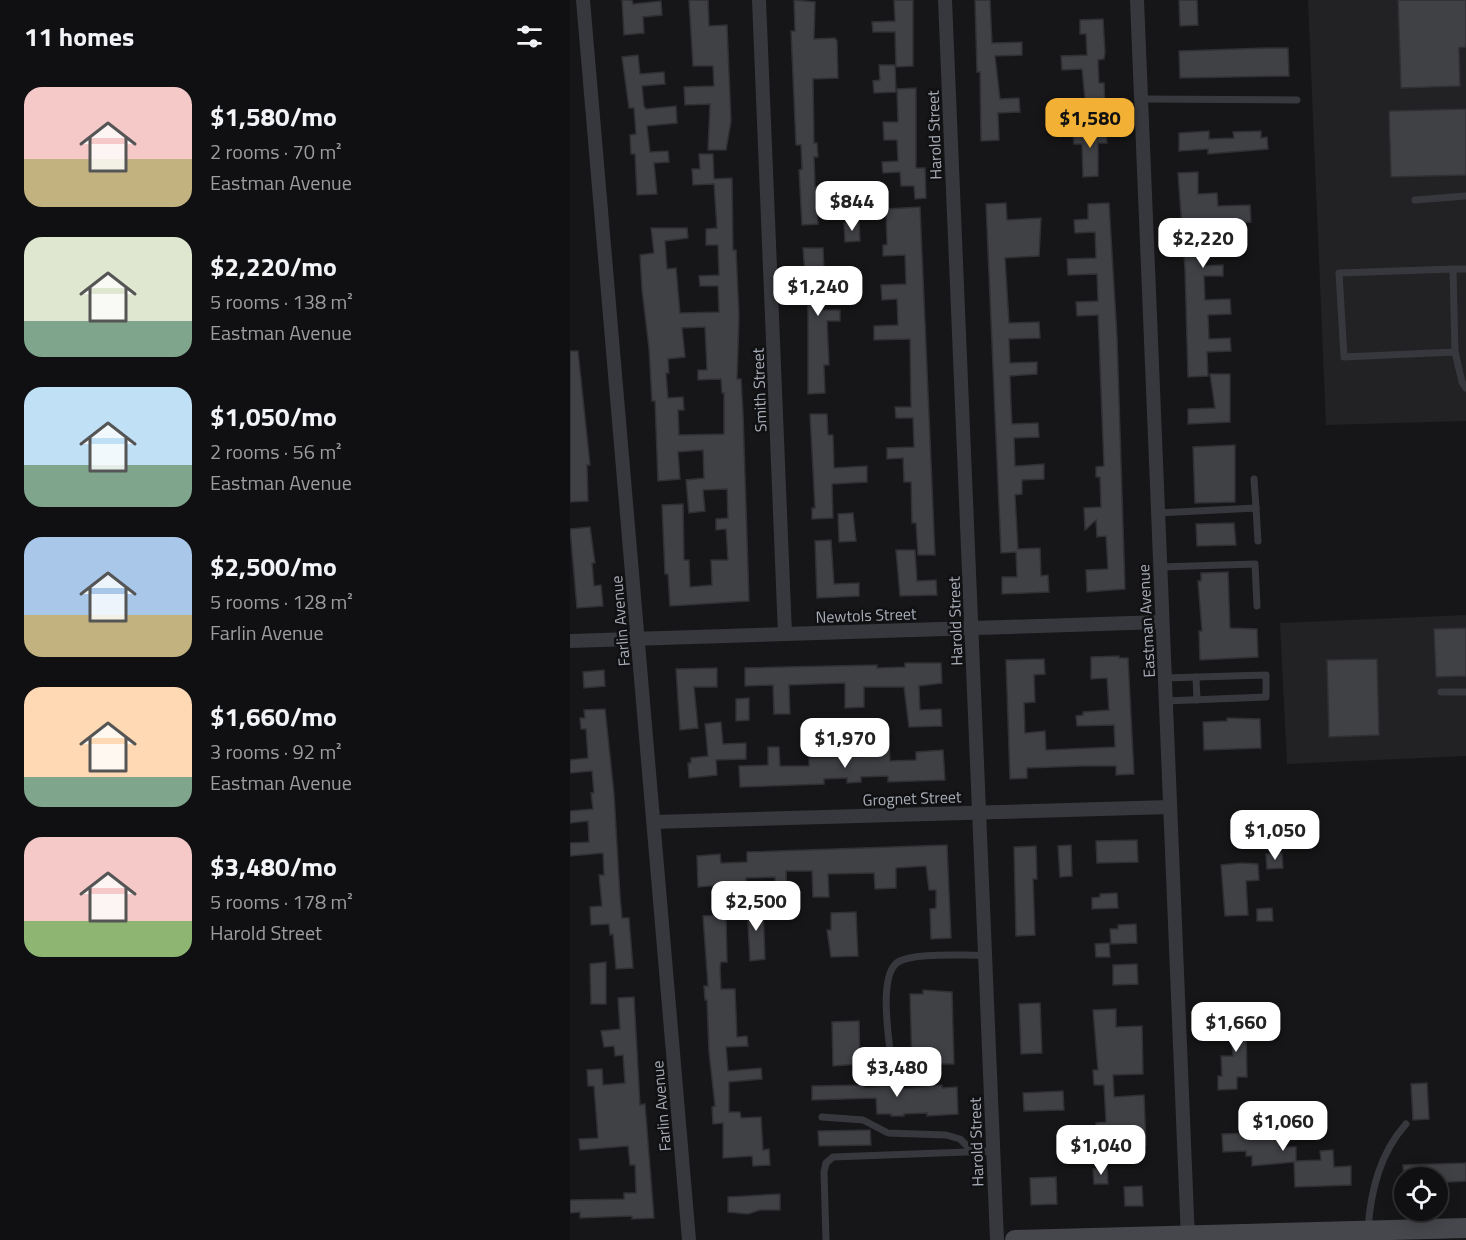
<!DOCTYPE html>
<html lang="en">
<head>
<meta charset="utf-8">
<style>
  :root { --surface:#101012; --page:#19191b; --text:#f1f3f6; --muted:#9c9d9f; --line:#303032; --accent:#f2b134 }
  body { margin:0; font-family:"Titillium Web",sans-serif; background:var(--page); color:var(--text); height:100vh; display:flex; flex-direction:column; font-size:22px; white-space:nowrap }
  * { box-sizing:border-box; margin:0 }
  p { font-size:20px; color:var(--muted) }
  .icon { flex:none; width:33px; height:33px; fill:none; stroke:currentColor; stroke-width:2; stroke-linecap:round; stroke-linejoin:round }
  .map { position:relative; flex:1; overflow:hidden }
  .sheet { display:flex; flex-direction:column; background:var(--surface); width:570px }
  .sheet>* { flex:none }
  .controls { position:absolute; left:824px; top:1167px; display:grid; gap:12px }
  .controls a { display:grid; place-items:center; width:54px; height:54px; border-radius:50%; background:var(--surface); box-shadow:0 3px 15px #0003,0 0 0 2px var(--line); font-size:30px }
  .price { position:absolute; translate:-50% -51px; padding:0 14px; border-radius:12px; background:#fff; color:#222; font-size:20px; line-height:39px; filter:drop-shadow(0 2px 3px #0008) }
  .price::after { content:''; position:absolute; left:50%; top:36px; width:18px; height:14px; margin-left:-9px; background:inherit; clip-path:polygon(0 0,100% 0,50% 100%) }
  .price.active { background:var(--accent); color:#111 }
  ul { padding:0; list-style:none }
  li { display:flex; align-items:center; gap:18px; height:150px; padding:0 24px }
  li span { display:grid; place-items:center; flex:none; width:168px; height:120px; border-radius:18px; color:#555 }
  li>.icon { margin-inline-start:auto }
  span .icon { width:72px; height:72px; fill:#fffc; stroke-width:1 }
  li b { font-size:26px }
  h2 { display:flex; justify-content:space-between; align-items:center; height:72px; padding:0 24px; font-size:26px }
  main { display:flex; flex:1; min-height:0 }
  .map>svg:first-child { display:block }
  .built { fill:#222225 }
  .building { fill:#404145; stroke:#303034; stroke-width:1.5; fill-rule:evenodd }
  .lines { fill:none; stroke-linecap:round; stroke-linejoin:round }
  .lane { stroke:#37383d; stroke-width:7 }
  .street { stroke:#37383d; stroke-width:14 }
  .secondary { stroke:#45474d; stroke-width:20 }
  .labels { text-anchor:middle; stroke-width:5; stroke-linejoin:round; paint-order:stroke }
  .street-label { font-size:16px; fill:#a8adb8; stroke:#111113 }
</style>
</head>
<body>
<main>
<section class="sheet">
<h2>11 homes<svg class="icon" aria-label="filters" viewBox="0 0 24 24"><path d="M4 7h16M4 17h16"/><circle cx="9" cy="7" r="2"/><circle cx="15" cy="17" r="2"/></svg></h2>
<ul>
<li><span style="background:linear-gradient(#f6c9c9 60%,#c2b280 0)"><svg class="icon" aria-label="home" viewBox="0 0 24 24"><path d="M3 11l9-7 9 7M6 9v11h12V9"/></svg></span><div><b>$1,580/mo</b><p>2 rooms · 70 m²</p><p>Eastman Avenue</p></div></li>
<li><span style="background:linear-gradient(#dfe7d0 70%,#7fa58c 0)"><svg class="icon" aria-label="home" viewBox="0 0 24 24"><path d="M3 11l9-7 9 7M6 9v11h12V9"/></svg></span><div><b>$2,220/mo</b><p>5 rooms · 138 m²</p><p>Eastman Avenue</p></div></li>
<li><span style="background:linear-gradient(#bfe0f5 65%,#7fa58c 0)"><svg class="icon" aria-label="home" viewBox="0 0 24 24"><path d="M3 11l9-7 9 7M6 9v11h12V9"/></svg></span><div><b>$1,050/mo</b><p>2 rooms · 56 m²</p><p>Eastman Avenue</p></div></li>
<li><span style="background:linear-gradient(#a9c7e8 65%,#c2b280 0)"><svg class="icon" aria-label="home" viewBox="0 0 24 24"><path d="M3 11l9-7 9 7M6 9v11h12V9"/></svg></span><div><b>$2,500/mo</b><p>5 rooms · 128 m²</p><p>Farlin Avenue</p></div></li>
<li><span style="background:linear-gradient(#ffd9b3 75%,#7fa58c 0)"><svg class="icon" aria-label="home" viewBox="0 0 24 24"><path d="M3 11l9-7 9 7M6 9v11h12V9"/></svg></span><div><b>$1,660/mo</b><p>3 rooms · 92 m²</p><p>Eastman Avenue</p></div></li>
<li><span style="background:linear-gradient(#f6c9c9 70%,#8fb573 0)"><svg class="icon" aria-label="home" viewBox="0 0 24 24"><path d="M3 11l9-7 9 7M6 9v11h12V9"/></svg></span><div><b>$3,480/mo</b><p>5 rooms · 178 m²</p><p>Harold Street</p></div></li>
</ul>
</section>
<div class="map">
<svg width="896" height="1240" viewBox="0 0 896 1240">
  <rect width="100%" height="100%" fill="#161618"/>
  <g class="built">
    <polygon points="738,0 896,0 896,421 756,425"/>
    <polygon points="896,615 896,756 717,764 710,623"/>
  </g>
  <g class="building">
    <polygon points="52,0 62,0 63,4 91,1 92,15 73,17 74,33 54,35"/>
    <polygon points="119,0 138,0 139,26 157,25 161,121 156,150 138,150 140,104 115,105 114,87 144,86 143,66 123,66"/>
    <polygon points="224,0 245,2 244,39 265,38 267,41 268,78 243,79 244,143 247,143 248,157 244,157 245,187 265,186 265,198 247,199 248,224 232,225 229,170 232,169 231,145 226,145 221,31 225,31"/>
    <polygon points="324,0 343,0 343,66 326,67 325,32 303,32 302,22 325,21"/>
    <polygon points="405,0 420,0 422,43 452,42 452,55 425,56 430,99 449,98 450,112 428,113 429,140 411,141 410,72 407,72"/>
    <polygon points="609,0 627,0 628,25 610,26"/>
    <polygon points="828,0 896,0 896,47 889,48 890,86 831,88"/>
    <polygon points="533,19 535,52 534,59 528,60 529,83 534,83 535,109 516,109 512,69 492,70 491,56 517,55 516,34 510,34 510,20"/>
    <polygon points="697,48 718,48 719,76 610,78 609,51"/>
    <polygon points="68,55 70,74 94,72 95,84 72,86 74,106 76,109 106,106 107,123 77,126 80,152 98,151 99,162 84,163 87,194 67,195 65,154 61,154 60,135 66,134 64,108 59,108 52,57"/>
    <polygon points="309,65 325,65 326,92 304,93 303,81 310,80"/>
    <polygon points="346,88 346,168 355,168 356,198 345,199 344,186 331,186 330,172 313,173 312,162 328,161 327,140 314,140 313,122 328,122 327,89"/>
    <polygon points="896,109 896,175 821,177 819,111"/>
    <polygon points="536,129 537,143 528,143 528,176 513,177 512,144 504,144 503,131"/>
    <polygon points="639,131 639,139 664,138 663,132 691,131 691,138 697,137 698,149 638,154 638,149 609,151 609,133"/>
    <path d="M129,154H143L144,179L162,178L163,250H166L169,316L167,379H171L173,413L179,601L100,606L98,574H95L92,505L113,504L114,560H119L120,587L142,585L141,560H158L156,529L146,530V519L158,518L157,489L133,490L135,511L119,513L116,480L134,478L133,450L108,452L110,479L88,481L85,401H82L79,348L72,290L70,255L84,253L81,228H117L118,238L95,241L97,269L106,268L110,313L149,312L148,286H130L129,276L149,275L148,245H136V229L147,228L144,184L123,185L122,169H130ZM135,327L137,370H128V380L151,379L152,393H154V434L109,435L108,410H114L113,397L98,398L96,373H99L98,359L115,357L112,328Z"/>
    <polygon points="628,172 628,194 647,193 648,206 680,205 681,222 638,225 638,232 630,232 631,266 653,265 653,276 634,276 635,300 660,299 661,314 638,315 639,339 660,338 661,351 637,352 638,376 618,377 615,269 608,173"/>
    <polygon points="436,203 437,220 471,218 469,256 435,258 439,323 469,322 470,338 439,339 440,363 467,362 467,374 440,376 441,405 442,424 468,423 469,437 444,438 445,466 474,464 474,479 452,480 452,494 445,495 448,549 470,548 471,576 478,575 479,592 432,594 432,577 447,577 446,552 431,553 416,204"/>
    <polygon points="539,203 547,337 555,589 517,592 516,570 538,569 536,536 527,537 526,520 515,530 514,508 531,507 530,477 526,477 526,467 534,466 528,315 507,316 506,302 528,301 527,274 498,275 497,259 526,258 525,232 505,233 504,220 518,219 518,204"/>
    <polygon points="350,207 365,555 348,555 346,523 342,523 341,482 334,482 333,458 317,459 317,448 344,447 343,418 326,418 325,407 341,407 340,339 304,340 304,326 328,325 327,299 312,300 311,285 336,284 335,255 313,256 313,245 317,245 316,209"/>
    <polygon points="289,222 290,241 275,242 274,223"/>
    <polygon points="233,248 253,248 254,270 272,270 272,283 251,284 252,310 270,310 270,321 257,321 259,365 254,365 255,393 238,394 238,312"/>
    <polygon points="0,351 8,351 20,465 17,465 18,501 0,502"/>
    <polygon points="640,374 660,374 660,422 618,424 618,409 645,408"/>
    <polygon points="240,414 257,414 258,435 263,435 264,468 297,466 297,482 262,484 263,518 242,519 242,508 245,508"/>
    <polygon points="665,445 665,502 625,503 623,447"/>
    <polygon points="283,513 286,541 269,542 268,514"/>
    <polygon points="664,523 666,545 627,546 626,524"/>
    <polygon points="20,527 25,563 22,563 24,586 31,585 33,606 7,608 0,529"/>
    <polygon points="261,540 264,584 289,583 289,596 247,598 245,541"/>
    <polygon points="326,550 345,550 347,581 366,580 367,595 330,596"/>
    <polygon points="658,572 660,628 687,629 688,657 630,660 629,631 632,631 628,581 631,581 631,573"/>
    <polygon points="896,628 896,676 866,677 864,629"/>
    <polygon points="549,656 549,658 558,658 564,774 546,775 546,766 512,766 457,768 457,778 440,779 436,660 474,659 475,674 464,675 465,702 454,703 455,733 475,731 476,750 545,747 544,725 507,726 506,716 513,715 513,712 539,710 537,678 521,679 521,657"/>
    <polygon points="807,659 809,735 759,737 757,660"/>
    <polygon points="335,663 371,663 372,683 349,686 350,710 371,709 372,726 339,727 334,687 294,687 294,707 275,708 275,683 219,685 220,714 204,714 203,685 175,686 175,668 307,665 307,668 335,667"/>
    <polygon points="147,668 147,687 124,687 128,728 110,730 106,669"/>
    <polygon points="34,670 35,686 14,688 13,672"/>
    <polygon points="179,698 179,720 166,721 166,699"/>
    <polygon points="35,709 44,794 50,896 52,918 59,918 63,968 46,969 43,934 40,935 39,924 21,925 20,907 32,906 29,875 34,875 33,853 0,856 0,843 19,842 18,821 0,823 0,811 23,809 21,793 24,793 22,771 0,773 0,760 18,758 16,729 11,729 10,718 15,718 14,710"/>
    <polygon points="657,718 690,719 691,748 634,750 633,722 657,721"/>
    <polygon points="151,722 153,744 176,743 176,759 146,760 147,775 119,778 118,763 121,763 121,758 138,756 135,724"/>
    <polygon points="309,742 319,742 320,761 346,760 346,752 373,750 375,780 318,782 318,776 291,777 291,782 277,783 277,778 254,779 254,784 170,787 169,766 198,765 198,747 209,747 210,766 239,766 239,758 309,756"/>
    <polygon points="567,840 568,862 527,863 526,841"/>
    <polygon points="377,845 381,938 361,939 360,909 366,908 366,890 359,890 356,866 326,868 326,888 305,889 304,873 258,874 259,897 243,897 242,871 216,871 217,897 205,898 205,877 176,878 176,883 128,887 127,856 150,854 151,863 177,862 177,852"/>
    <polygon points="501,845 502,876 490,877 488,846"/>
    <polygon points="466,846 467,879 463,879 465,935 446,936 444,847"/>
    <polygon points="712,853 713,868 697,869 696,854"/>
    <polygon points="671,863 688,864 689,880 676,881 678,915 655,916 651,865"/>
    <polygon points="547,893 548,908 522,909 522,898 530,897 530,894"/>
    <polygon points="193,905 195,959 180,961 177,906"/>
    <polygon points="702,908 703,921 687,921 687,909"/>
    <polygon points="286,912 288,956 261,957 257,930 261,930 261,913"/>
    <polygon points="156,915 157,962 151,962 150,967 151,989 165,989 167,1037 177,1036 178,1046 156,1047 158,1071 191,1068 192,1079 159,1082 159,1112 170,1112 171,1118 191,1117 193,1150 199,1149 200,1165 183,1166 182,1156 153,1158 153,1123 143,1124 142,1107 145,1106 139,1052 137,1000 135,1000 134,986 138,986 133,916"/>
    <polygon points="566,924 567,943 541,944 540,929 548,929 548,925"/>
    <polygon points="539,943 540,957 526,957 525,944"/>
    <polygon points="36,962 36,1004 21,1004 20,964"/>
    <polygon points="567,964 568,984 543,985 543,965"/>
    <polygon points="353,990 382,992 384,1064 369,1064 369,1067 342,1065 340,994 353,994"/>
    <polygon points="64,997 70,1105 75,1104 84,1218 62,1219 62,1216 10,1218 10,1212 0,1213 0,1200 54,1199 54,1193 66,1193 65,1165 60,1165 58,1146 10,1150 9,1139 28,1138 24,1086 18,1086 17,1070 32,1069 33,1085 55,1083 53,1055 45,1056 44,1046 34,1047 31,1031 50,1029 48,998"/>
    <polygon points="470,1003 472,1053 451,1054 449,1004"/>
    <polygon points="546,1009 546,1027 572,1026 573,1074 543,1075 544,1097 574,1095 576,1145 561,1146 561,1139 527,1140 526,1123 536,1122 534,1085 524,1085 523,1070 528,1070 523,1010"/>
    <polygon points="681,1015 682,1032 676,1032 677,1077 667,1077 667,1089 648,1090 648,1076 652,1076 651,1056 663,1056 661,1032 658,1033 657,1016"/>
    <polygon points="289,1021 290,1064 263,1066 262,1022"/>
    <polygon points="857,1083 859,1119 843,1120 841,1084"/>
    <polygon points="294,1085 294,1088 332,1085 332,1089 372,1085 372,1088 387,1087 388,1114 357,1116 357,1113 334,1114 334,1116 321,1116 321,1114 307,1114 306,1098 242,1100 242,1086"/>
    <polygon points="493,1091 494,1110 454,1111 453,1093"/>
    <polygon points="700,1103 701,1132 709,1132 710,1147 726,1147 726,1161 751,1160 750,1151 763,1150 764,1167 781,1166 781,1185 725,1187 724,1162 682,1166 682,1156 676,1156 676,1151 653,1152 652,1134 679,1133 678,1104"/>
    <polygon points="300,1130 301,1145 249,1146 248,1131"/>
    <polygon points="896,1163 896,1181 867,1183 867,1178 834,1178 833,1165"/>
    <polygon points="537,1168 538,1184 524,1184 523,1169"/>
    <polygon points="486,1177 487,1204 461,1205 460,1178"/>
    <polygon points="572,1186 573,1206 555,1206 554,1187"/>
    <polygon points="210,1194 210,1210 190,1210 178,1214 158,1212 158,1197"/>
  </g>
  <g class="lines">
    <g class="lane">
      <polyline points="571,99 727,100"/>
      <polyline points="845,200 896,196"/>
      <polyline points="883,269 885,352 774,357 769,273 883,269 896,269"/>
      <polyline points="885,352 892,382 896,388"/>
      <polyline points="684,479 686,508"/>
      <polyline points="588,513 686,508 688,541"/>
      <polyline points="590,567 685,564 687,606"/>
      <polyline points="626,677 627,700"/>
      <polyline points="595,678 696,675 696,697 595,701"/>
      <polyline points="871,692 896,692"/>
      <path d="M321,1060C319,1038 308,975 328,962C343,952 396,956 415,955"/>
      <polyline points="252,1117 293,1120 318,1133 376,1135 390,1139 403,1152"/>
      <path d="M798,1228C801,1190 810,1153 836,1124"/>
      <polyline points="256,1240 254,1172 256,1163 263,1157 423,1151"/>
    </g>
    <g class="street">
      <polyline points="13,0 119,1240"/>
      <polyline points="189,0 215,634"/>
      <polyline points="375,0 427,1240"/>
      <polyline points="567,0 618,1240"/>
      <polyline points="0,641 592,622"/>
      <polyline points="84,822 600,807"/>
    </g>
    <polyline class="secondary" points="445,1240 896,1228"/>
  </g>
  <g class="labels">
    <g class="street-label">
      <text transform="translate(364 135) rotate(-92)" y="6">Harold Street</text>
      <text transform="translate(189 390) rotate(-92)" y="6">Smith Street</text>
      <text transform="translate(296 615) rotate(-2)" y="6">Newtols Street</text>
      <text transform="translate(50 621) rotate(-95)" y="6">Farlin Avenue</text>
      <text transform="translate(385 621) rotate(-92)" y="6">Harold Street</text>
      <text transform="translate(576 621) rotate(-93)" y="6">Eastman Avenue</text>
      <text transform="translate(342 798) rotate(-2)" y="6">Grognet Street</text>
      <text transform="translate(91 1106) rotate(-95)" y="6">Farlin Avenue</text>
      <text transform="translate(406 1142) rotate(-92)" y="6">Harold Street</text>
    </g>
  </g>
</svg>
<div class="controls">
<a><svg class="icon" aria-label="locate" viewBox="0 0 24 24"><circle cx="12" cy="12" r="6"/><path d="M12 2v4M12 18v4M2 12h4M18 12h4"/></svg></a>
</div>
<b class="price active" style="left:520px;top:149px">$1,580</b>
<b class="price" style="left:282px;top:232px">$844</b>
<b class="price" style="left:633px;top:269px">$2,220</b>
<b class="price" style="left:248px;top:317px">$1,240</b>
<b class="price" style="left:275px;top:769px">$1,970</b>
<b class="price" style="left:705px;top:861px">$1,050</b>
<b class="price" style="left:186px;top:932px">$2,500</b>
<b class="price" style="left:666px;top:1053px">$1,660</b>
<b class="price" style="left:327px;top:1098px">$3,480</b>
<b class="price" style="left:713px;top:1152px">$1,060</b>
<b class="price" style="left:531px;top:1176px">$1,040</b>
</div>
</main>
</body>
</html>
